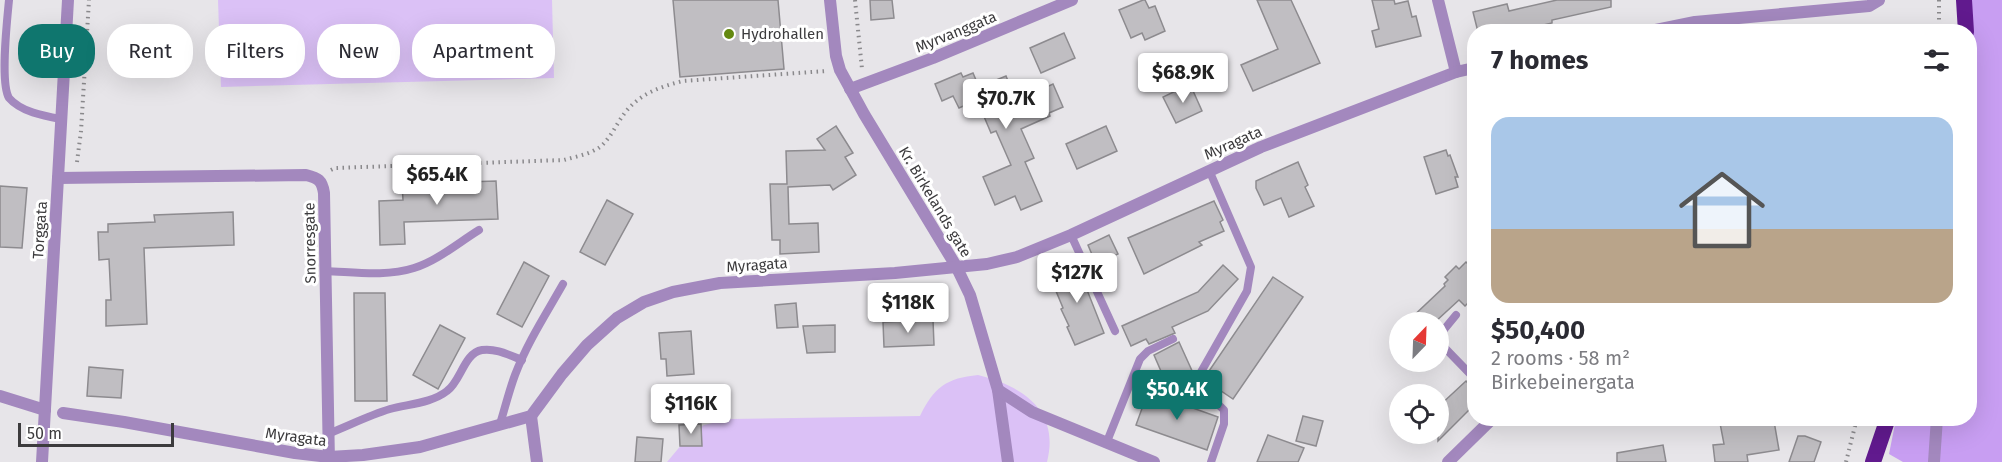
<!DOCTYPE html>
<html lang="en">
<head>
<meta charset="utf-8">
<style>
  :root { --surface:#fff; --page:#f2f2f3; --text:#2b2b33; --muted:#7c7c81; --accent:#0f766e }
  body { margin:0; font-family:"Fira Sans",sans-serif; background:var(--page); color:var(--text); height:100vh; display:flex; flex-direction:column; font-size:22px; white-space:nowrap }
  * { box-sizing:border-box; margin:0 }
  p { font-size:20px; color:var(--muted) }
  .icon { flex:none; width:33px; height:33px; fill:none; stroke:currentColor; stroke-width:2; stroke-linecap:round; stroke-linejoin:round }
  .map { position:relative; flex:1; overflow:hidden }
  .sheet { position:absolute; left:1467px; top:24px; width:510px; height:402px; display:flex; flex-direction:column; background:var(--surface); border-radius:24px; box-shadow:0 6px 24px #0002 }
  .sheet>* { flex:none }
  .guide { position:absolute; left:18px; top:24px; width:570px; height:54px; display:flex; gap:12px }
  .needle { width:39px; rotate:23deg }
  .tools { position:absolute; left:1389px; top:312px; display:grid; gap:12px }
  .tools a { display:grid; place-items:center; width:60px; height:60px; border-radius:50%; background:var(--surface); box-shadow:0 6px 24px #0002; font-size:30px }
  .scale { position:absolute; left:18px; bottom:15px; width:156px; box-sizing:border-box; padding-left:6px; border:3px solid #3c3b3d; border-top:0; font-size:16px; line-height:21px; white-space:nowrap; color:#3c3b3d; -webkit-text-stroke:4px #fff; paint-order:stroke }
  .price { position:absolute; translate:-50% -51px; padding:0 14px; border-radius:6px; background:#fff; color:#222; font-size:20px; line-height:39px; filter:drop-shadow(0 2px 3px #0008) }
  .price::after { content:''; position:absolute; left:50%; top:36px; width:18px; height:14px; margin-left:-9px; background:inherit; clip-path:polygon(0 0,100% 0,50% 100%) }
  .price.active { background:var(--accent); color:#fff }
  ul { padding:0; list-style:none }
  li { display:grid; align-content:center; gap:12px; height:318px; padding:0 24px }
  li span { display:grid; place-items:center; height:186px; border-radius:18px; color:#555 }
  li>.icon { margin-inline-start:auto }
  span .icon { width:108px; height:108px; fill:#fffc; stroke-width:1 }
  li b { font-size:26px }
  h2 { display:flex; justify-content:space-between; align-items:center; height:72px; padding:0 24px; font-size:26px }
  .pill { padding:0 21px; border-radius:24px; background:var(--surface); box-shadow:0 6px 24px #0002; font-size:21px; line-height:54px }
  .pill.active { background:var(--accent); color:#fff }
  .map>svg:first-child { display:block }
  .green { fill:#dbc1f6 }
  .forest { fill:#c89ef2 }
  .building { fill:#c0bec2; stroke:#8d8b8f; stroke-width:1.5 }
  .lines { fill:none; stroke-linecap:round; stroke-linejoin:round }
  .path { stroke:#8a898c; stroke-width:4; stroke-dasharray:1.5 4.5; stroke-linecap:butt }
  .service { stroke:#a388be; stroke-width:8 }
  .minor { stroke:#a388be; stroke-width:12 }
  .trunk { stroke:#611a8e; stroke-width:16 }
  .poi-dot { fill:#648910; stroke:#fff; stroke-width:2 }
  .labels { text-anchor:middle; stroke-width:6; stroke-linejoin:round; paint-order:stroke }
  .street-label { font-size:15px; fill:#3c3b3d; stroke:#fff }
  .poi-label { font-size:15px; fill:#3c3b3d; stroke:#fff; text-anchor:start }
</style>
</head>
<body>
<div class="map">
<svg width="2002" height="462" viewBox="0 0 2002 462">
  <rect width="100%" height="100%" fill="#e7e5e9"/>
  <g class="green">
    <polygon points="218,0 552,0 554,78 221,87"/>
    <path d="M978,375C1023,386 1060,411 1047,462H667L688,437L704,425L729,419L920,416C934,387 947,378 978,375Z"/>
  </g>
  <polygon class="forest" points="1965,0 2002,0 2002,462 1903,462 1889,454 1896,419 1970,418 1970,32"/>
  <g class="building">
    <polygon points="673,0 778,0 784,69 680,77"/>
    <polygon points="870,0 892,0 894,18 871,20"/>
    <polygon points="1143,0 1145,0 1149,8 1155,6 1165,31 1145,40 1142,33 1131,38 1119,10"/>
    <polygon points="1257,0 1291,0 1320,63 1253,91 1241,65 1278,49"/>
    <polygon points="1372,0 1394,0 1395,4 1408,1 1412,17 1416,16 1421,36 1376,47 1372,31 1379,29"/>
    <polygon points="1557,0 1611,0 1611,7 1552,20 1552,23 1513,32 1478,32 1473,12 1507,4 1509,11"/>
    <polygon points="1064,33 1075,58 1041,73 1030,48"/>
    <polygon points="961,73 963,77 973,73 979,87 1006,76 1016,101 1053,84 1063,107 1049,113 1050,116 1021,129 1034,158 1025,162 1042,201 1021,210 1015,196 995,205 983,177 1011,165 996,131 991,133 977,100 959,108 953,96 942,101 935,84"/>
    <polygon points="1190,84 1202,111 1176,123 1163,97"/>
    <polygon points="836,126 853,153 845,157 856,175 833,190 830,185 788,187 789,224 818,223 819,252 780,254 780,240 772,240 770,184 787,184 786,151 825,150 817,139"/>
    <polygon points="1106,126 1117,151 1077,169 1066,144"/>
    <polygon points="1446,150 1448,156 1450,155 1458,177 1455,177 1458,187 1436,194 1424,157"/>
    <polygon points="1298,162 1308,185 1305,187 1314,206 1289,217 1281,198 1264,205 1256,188 1256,181"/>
    <polygon points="496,181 498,219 404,222 405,244 380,245 379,201 403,200 402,184"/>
    <polygon points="0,186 27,188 22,248 0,247"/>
    <polygon points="607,200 633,214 605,265 580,252"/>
    <polygon points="1214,201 1223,220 1220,222 1224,231 1199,242 1202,245 1144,274 1128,238"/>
    <polygon points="233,212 234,245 144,248 147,324 106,326 106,300 111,300 109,259 99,260 98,232 108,232 108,224 155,222 154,215"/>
    <polygon points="1109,235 1118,254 1096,264 1088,245"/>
    <polygon points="524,262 549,276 522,327 497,314"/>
    <polygon points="1076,262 1104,333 1075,345 1067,327 1069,326 1061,309 1063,308 1056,291 1058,290 1051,273"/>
    <polygon points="1466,262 1474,270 1474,297 1465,306 1459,300 1435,322 1407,322 1445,286 1444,284 1448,280 1445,277 1456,266 1459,269"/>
    <polygon points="1223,265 1238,279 1208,311 1172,327 1175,333 1149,344 1146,339 1131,346 1122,326 1198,292"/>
    <polygon points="1273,277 1303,297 1233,399 1208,382 1207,374"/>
    <polygon points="354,293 385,293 387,401 355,401"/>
    <polygon points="796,303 798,327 777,328 775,305"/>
    <polygon points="933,320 934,345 884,347 883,322"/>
    <polygon points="440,325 465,338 438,389 413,375"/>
    <polygon points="835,325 835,352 807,353 803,326"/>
    <polygon points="691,331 694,374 667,376 666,359 661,359 659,333"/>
    <polygon points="1179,342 1193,373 1167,385 1154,355"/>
    <polygon points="89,367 123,370 121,398 87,396"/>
    <polygon points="1466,381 1474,390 1474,405 1438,441 1438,407"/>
    <polygon points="1148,392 1218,417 1207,450 1136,425"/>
    <polygon points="710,398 710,415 688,416 688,399"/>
    <polygon points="1303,416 1323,421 1316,446 1296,441"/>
    <polygon points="1719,418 1747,418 1748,425 1774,421 1779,450 1747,455 1748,462 1715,462 1713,445 1724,444"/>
    <polygon points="701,424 702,446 680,446 679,425"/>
    <polygon points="1268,435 1304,448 1298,462 1257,462"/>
    <polygon points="1798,436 1805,436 1821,442 1814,462 1789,462"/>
    <polygon points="637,437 663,439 661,462 635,462"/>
    <polygon points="1663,445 1666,462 1617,462 1617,453"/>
  </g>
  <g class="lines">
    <g class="path">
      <polyline points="855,0 862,69"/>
      <polyline points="1939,0 1939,32"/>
      <polyline points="77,162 81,131 89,0"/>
      <path d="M331,170L335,168L564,160C574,157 586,155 595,150C608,144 615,126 624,114C639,94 659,87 683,81L826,71"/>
      <polyline points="1846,462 1857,418"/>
    </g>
    <g class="service">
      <path d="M9,0C7,21 0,83 9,98C21,112 44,116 61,119"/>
      <path d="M1209,170L1251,267L1247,291L1201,372C1200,392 1211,397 1224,410V424L1211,462"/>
      <polyline points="1071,235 1115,331"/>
      <path d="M325,271C354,272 386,277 414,268C437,261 458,243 479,230"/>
      <polyline points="1456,315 1442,332 1444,347 1474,378"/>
      <path d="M500,424C505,408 509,391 515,375C527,343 546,314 563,284"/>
      <path d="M330,433C350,425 370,415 390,409C408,404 432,403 447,391C461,381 464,353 482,350C496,348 509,355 522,360"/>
      <polyline points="1106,444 1140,359 1148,351 1173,339"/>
    </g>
    <g class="minor">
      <polyline points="830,0 836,56 840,70 864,114 956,266 970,295 998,390 1008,462"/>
      <polyline points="1438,0 1456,72"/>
      <polyline points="1646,32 1695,22 1869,6 1879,0"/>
      <polyline points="850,89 933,58 1072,0"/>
      <path d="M58,178L306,175C318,178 322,180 324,193L329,462"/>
      <polyline points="998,390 1032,412 1154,462"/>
      <polyline points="0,396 45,410"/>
      <polyline points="63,413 124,422 295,453 329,457 363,455 420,447 531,416 562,374 587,345 617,318 644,302 673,292 720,283 895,273 987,264 1017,257 1071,235 1261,147 1456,72 1474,68"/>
      <polyline points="531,416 537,462"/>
      <polyline points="42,462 68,0"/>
      <polyline points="1448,462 1493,418"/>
      <polyline points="1934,462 1937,418"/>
    </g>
    <g class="trunk">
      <polyline points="1964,0 1966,32"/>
      <polyline points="1873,462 1888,418"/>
    </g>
  </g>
  <circle class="poi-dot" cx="729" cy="34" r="6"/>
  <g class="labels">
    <g class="street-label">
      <text transform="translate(956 32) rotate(-22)" y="5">Myrvanggata</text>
      <text transform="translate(1233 143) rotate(-24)" y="5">Myragata</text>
      <text transform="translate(935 202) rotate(59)" y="5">Kr. Birkelands gate</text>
      <text transform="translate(40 230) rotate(-86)" y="5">Torggata</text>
      <text transform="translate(310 243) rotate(-91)" y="5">Snorresgate</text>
      <text transform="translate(757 265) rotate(-4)" y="5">Myragata</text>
      <text transform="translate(296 437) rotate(8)" y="5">Myragata</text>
    </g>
    <g class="poi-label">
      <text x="741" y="39">Hydrohallen</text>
    </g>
  </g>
</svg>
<div class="tools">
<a><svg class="needle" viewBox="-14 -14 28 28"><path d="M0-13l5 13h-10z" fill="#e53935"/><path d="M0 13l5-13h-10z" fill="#7c7c81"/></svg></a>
<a><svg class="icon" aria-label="locate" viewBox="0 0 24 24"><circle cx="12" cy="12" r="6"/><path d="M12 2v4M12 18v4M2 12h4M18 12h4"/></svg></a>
</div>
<div class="scale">50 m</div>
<b class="price" style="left:1183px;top:104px">$68.9K</b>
<b class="price" style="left:1006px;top:130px">$70.7K</b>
<b class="price" style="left:437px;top:206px">$65.4K</b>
<b class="price" style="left:1077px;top:304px">$127K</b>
<b class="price" style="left:908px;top:334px">$118K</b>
<b class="price active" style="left:1177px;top:421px">$50.4K</b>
<b class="price" style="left:691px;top:435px">$116K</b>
<div class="guide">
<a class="pill active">Buy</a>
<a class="pill">Rent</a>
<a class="pill">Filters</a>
<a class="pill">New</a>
<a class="pill">Apartment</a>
</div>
<section class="sheet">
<h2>7 homes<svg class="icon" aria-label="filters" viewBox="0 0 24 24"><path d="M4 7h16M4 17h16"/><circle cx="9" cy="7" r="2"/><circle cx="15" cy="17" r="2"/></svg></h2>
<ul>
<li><span style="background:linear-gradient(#a9c7e8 60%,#b9a48a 0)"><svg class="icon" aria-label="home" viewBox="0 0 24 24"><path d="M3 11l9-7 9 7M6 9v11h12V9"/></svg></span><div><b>$50,400</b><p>2 rooms · 58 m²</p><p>Birkebeinergata</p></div></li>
</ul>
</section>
</div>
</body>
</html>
